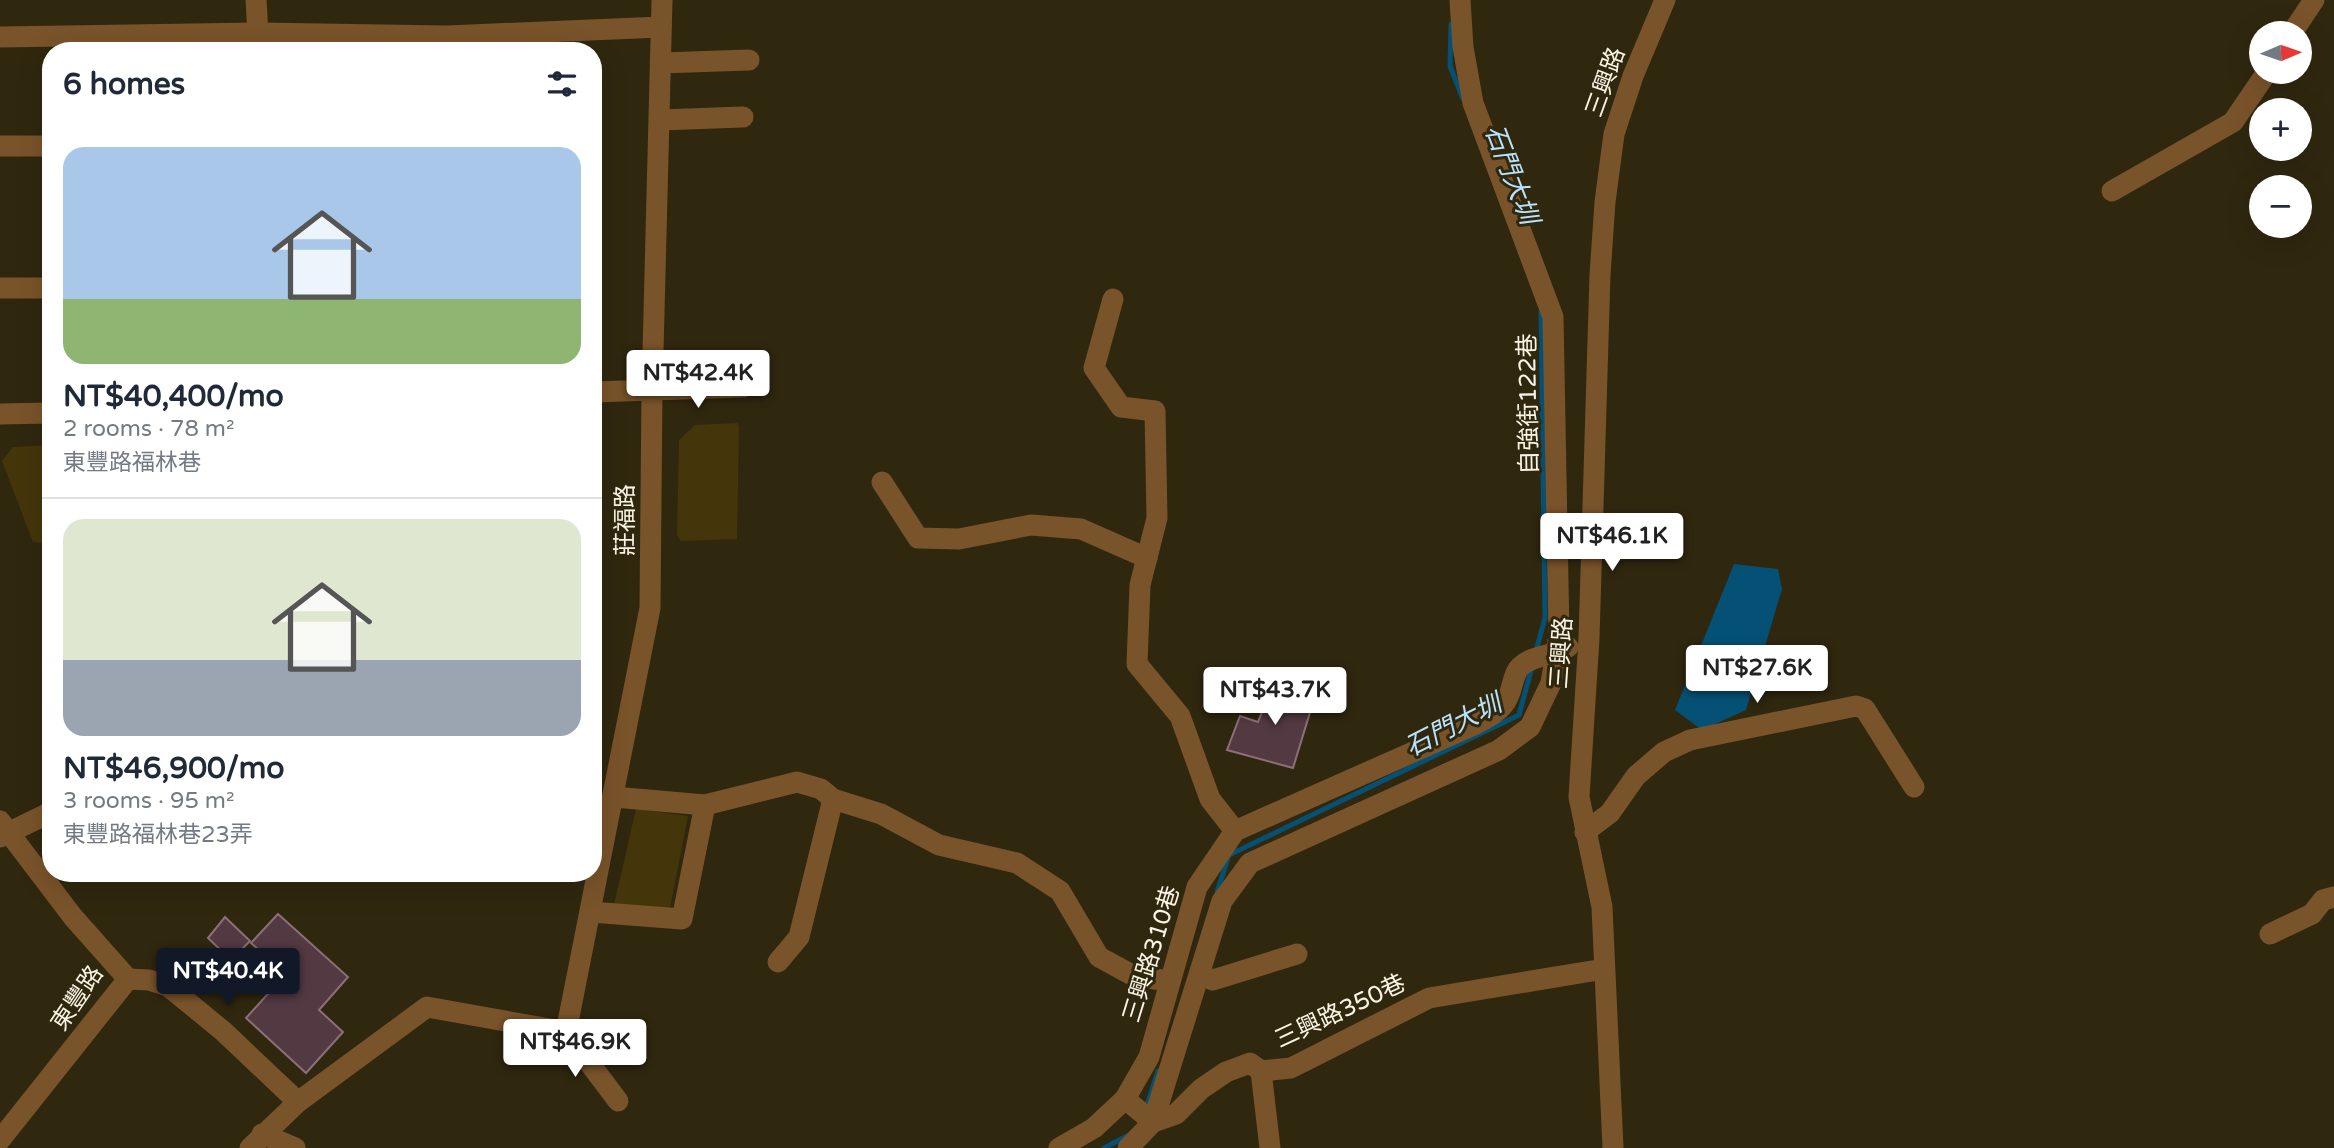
<!DOCTYPE html>
<html lang="en">
<head>
<meta charset="utf-8">
<style>
  :root { --surface:#fff; --page:#f2f2f3; --text:#1f2937; --muted:#747a83; --line:#e0e1e3; --accent:#111827 }
  body { margin:0; font-family:"Varela Round","Noto Sans TC",sans-serif; background:var(--page); color:var(--text); height:100vh; display:flex; flex-direction:column; font-size:26px; white-space:nowrap }
  * { box-sizing:border-box; margin:0 }
  p { font-size:23px; color:var(--muted) }
  .icon { flex:none; width:38px; height:38px; fill:none; stroke:currentColor; stroke-width:2; stroke-linecap:round; stroke-linejoin:round }
  .map { position:relative; flex:1; overflow:hidden }
  .side { position:absolute; left:42px; top:42px; width:560px; height:840px; display:flex; flex-direction:column; background:var(--surface); border-radius:28px; box-shadow:0 7px 28px #0002 }
  .side>* { flex:none }
  .needle { width:46px; rotate:88deg }
  .tools { position:absolute; left:2249px; top:21px; display:grid; gap:14px }
  .tools a { display:grid; place-items:center; width:63px; height:63px; border-radius:50%; background:var(--surface); box-shadow:0 7px 28px #0002; font-size:35px }
  .price { position:absolute; translate:-50% -60px; padding:0 16px; border-radius:7px; background:#fff; color:#222; font-size:23px; line-height:46px; filter:drop-shadow(0 2px 4px #0008) }
  .price::after { content:''; position:absolute; left:50%; top:42px; width:21px; height:16px; margin-left:-10px; background:inherit; clip-path:polygon(0 0,100% 0,50% 100%) }
  .price.active { background:var(--accent); color:#fff }
  ul { padding:0; list-style:none }
  li { display:grid; align-content:center; gap:14px; height:371px; padding:0 21px }
  li+li { border-top:2px solid var(--line) }
  li span { display:grid; place-items:center; height:217px; border-radius:21px; color:#555 }
  li>.icon { margin-inline-start:auto }
  span .icon { width:126px; height:126px; fill:#fffc; stroke-width:1 }
  li b { font-size:30px }
  h2 { display:flex; justify-content:space-between; align-items:center; height:84px; padding:0 21px; font-size:30px }
  .map>svg:first-child { display:block }
  .green { fill:#44350b }
  .water { fill:#055175 }
  .lines { fill:none; stroke-linecap:round; stroke-linejoin:round }
  .stream { stroke:#055175; stroke-width:5 }
  .building { fill:#533942; stroke:#8d6f79; stroke-width:2 }
  .minor { stroke:#79532a; stroke-width:21 }
  .labels { text-anchor:middle; stroke-width:6; stroke-linejoin:round; paint-order:stroke }
  .street-label { font-size:24px; fill:#faf4e5; stroke:#30270f }
  .water-label { font-size:26px; font-style:italic; fill:#bae3fd; stroke:#30270f }
</style>
</head>
<body>
<div class="map">
<svg width="2334" height="1148" viewBox="0 0 2334 1148">
  <rect width="100%" height="100%" fill="#30270f"/>
  <g class="green">
    <polygon points="737,423 739,426 737,539 681,541 677,535 679,440 695,425"/>
    <polygon points="51,445 51,544 33,542 2,461 13,447"/>
    <polygon points="636,809 688,816 669,913 613,909"/>
  </g>
  <polygon class="water" points="1734,564 1778,569 1782,589 1746,710 1702,730 1675,710"/>
  <g class="lines">
    <g class="stream">
      <polyline points="1451,24 1450,66 1463,99"/>
      <polyline points="1536,651 1545,618 1541,312"/>
      <polyline points="1217,892 1229,855 1519,715 1532,667"/>
      <polyline points="1146,1108 1158,1071"/>
      <polyline points="1104,1148 1129,1135"/>
    </g>
  </g>
  <g class="building">
    <polygon points="1274,681 1315,696 1293,768 1227,750 1240,716 1258,722"/>
    <polygon points="278,914 348,977 319,1010 343,1032 306,1073 246,1018 286,974 251,943"/>
    <polygon points="225,917 250,941 231,960 208,938"/>
  </g>
  <g class="lines">
    <g class="minor">
      <polyline points="256,0 259,51"/>
      <polyline points="2292,33 2314,0"/>
      <polyline points="0,37 259,33 447,36 661,27"/>
      <polyline points="661,63 749,60"/>
      <polyline points="660,120 743,117"/>
      <polyline points="0,146 51,146"/>
      <polyline points="2112,191 2233,122 2267,72"/>
      <polyline points="0,288 51,288"/>
      <polyline points="1113,299 1094,368 1121,407 1155,411 1157,518 1140,585 1137,664 1180,716 1210,799 1235,831"/>
      <polyline points="593,392 743,387"/>
      <polyline points="0,414 51,413"/>
      <polyline points="882,482 918,538 959,539 1031,525 1081,529 1147,558"/>
      <polyline points="614,797 705,805 797,782 821,789 833,799 881,814 939,845 1017,863 1060,891 1099,957 1134,976 1169,981"/>
      <polyline points="0,821 73,917 128,979 0,1140"/>
      <polyline points="1585,832 1610,813 1636,776 1664,752 1690,740 1856,706 1865,709 1914,787"/>
      <polyline points="0,837 51,812"/>
      <polyline points="591,912 682,919 705,805"/>
      <polyline points="2270,934 2312,914 2323,900 2334,897"/>
      <polyline points="778,962 799,937 833,799"/>
      <polyline points="1199,975 1213,980 1297,954"/>
      <polyline points="128,979 149,980 168,986 223,1031 298,1102"/>
      <polyline points="566,1032 650,608 652,391 662,0"/>
      <polyline points="566,1032 618,1101"/>
      <polyline points="1261,1071 1270,1148"/>
      <polyline points="1125,1099 1153,1122 1176,1114 1201,1089 1226,1072 1250,1063 1261,1071 1291,1068 1429,998 1604,969"/>
      <polyline points="262,1134 295,1148"/>
      <polyline points="250,1148 298,1102 427,1007 566,1032"/>
      <path d="M1059,1148L1094,1128L1125,1099L1149,1057L1197,887L1235,831L1474,725C1487,718 1502,711 1508,697C1513,687 1513,673 1521,666C1532,655 1554,656 1568,647"/>
      <polyline points="1128,1148 1153,1122 1222,901 1250,863 1499,750 1530,727 1551,683 1559,635 1553,317 1473,103 1463,47 1460,0"/>
      <polyline points="1613,1148 1602,907 1579,797 1589,638 1600,275 1605,202 1614,134 1633,76 1665,0"/>
    </g>
  </g>
  <g class="labels">
    <g class="street-label">
      <text transform="translate(1605 82) rotate(-70)" y="8">三興路</text>
      <text transform="translate(1528 404) rotate(-91)" y="8">自強街122巷</text>
      <text transform="translate(625 520) rotate(-90)" y="8">莊福路</text>
      <text transform="translate(1561 653) rotate(-86)" y="8">三興路</text>
      <text transform="translate(1151 954) rotate(-73)" y="8">三興路310巷</text>
      <text transform="translate(77 998) rotate(-56)" y="8">東豐路</text>
      <text transform="translate(1340 1011) rotate(-25)" y="8">三興路350巷</text>
    </g>
    <g class="water-label">
      <text transform="translate(1512 174) rotate(69)" y="9">石門大圳</text>
      <text transform="translate(1453 725) rotate(-27)" y="9">石門大圳</text>
    </g>
  </g>
</svg>
<div class="tools">
<a><svg class="needle" viewBox="-14 -14 28 28"><path d="M0-13l5 13h-10z" fill="#e53935"/><path d="M0 13l5-13h-10z" fill="#747a83"/></svg></a>
<a>+</a>
<a>−</a>
</div>
<b class="price" style="left:698px;top:410px">NT$42.4K</b>
<b class="price" style="left:1612px;top:573px">NT$46.1K</b>
<b class="price" style="left:1757px;top:705px">NT$27.6K</b>
<b class="price" style="left:1275px;top:727px">NT$43.7K</b>
<b class="price active" style="left:228px;top:1008px">NT$40.4K</b>
<b class="price" style="left:575px;top:1079px">NT$46.9K</b>
<section class="side">
<h2>6 homes<svg class="icon" aria-label="filters" viewBox="0 0 24 24"><path d="M4 7h16M4 17h16"/><circle cx="9" cy="7" r="2"/><circle cx="15" cy="17" r="2"/></svg></h2>
<ul>
<li><span style="background:linear-gradient(#a9c7e8 70%,#8fb573 0)"><svg class="icon" aria-label="home" viewBox="0 0 24 24"><path d="M3 11l9-7 9 7M6 9v11h12V9"/></svg></span><div><b>NT$40,400/mo</b><p>2 rooms · 78 m²</p><p>東豐路福林巷</p></div></li>
<li><span style="background:linear-gradient(#dfe7d0 65%,#9aa5b1 0)"><svg class="icon" aria-label="home" viewBox="0 0 24 24"><path d="M3 11l9-7 9 7M6 9v11h12V9"/></svg></span><div><b>NT$46,900/mo</b><p>3 rooms · 95 m²</p><p>東豐路福林巷23弄</p></div></li>
</ul>
</section>
</div>
</body>
</html>
